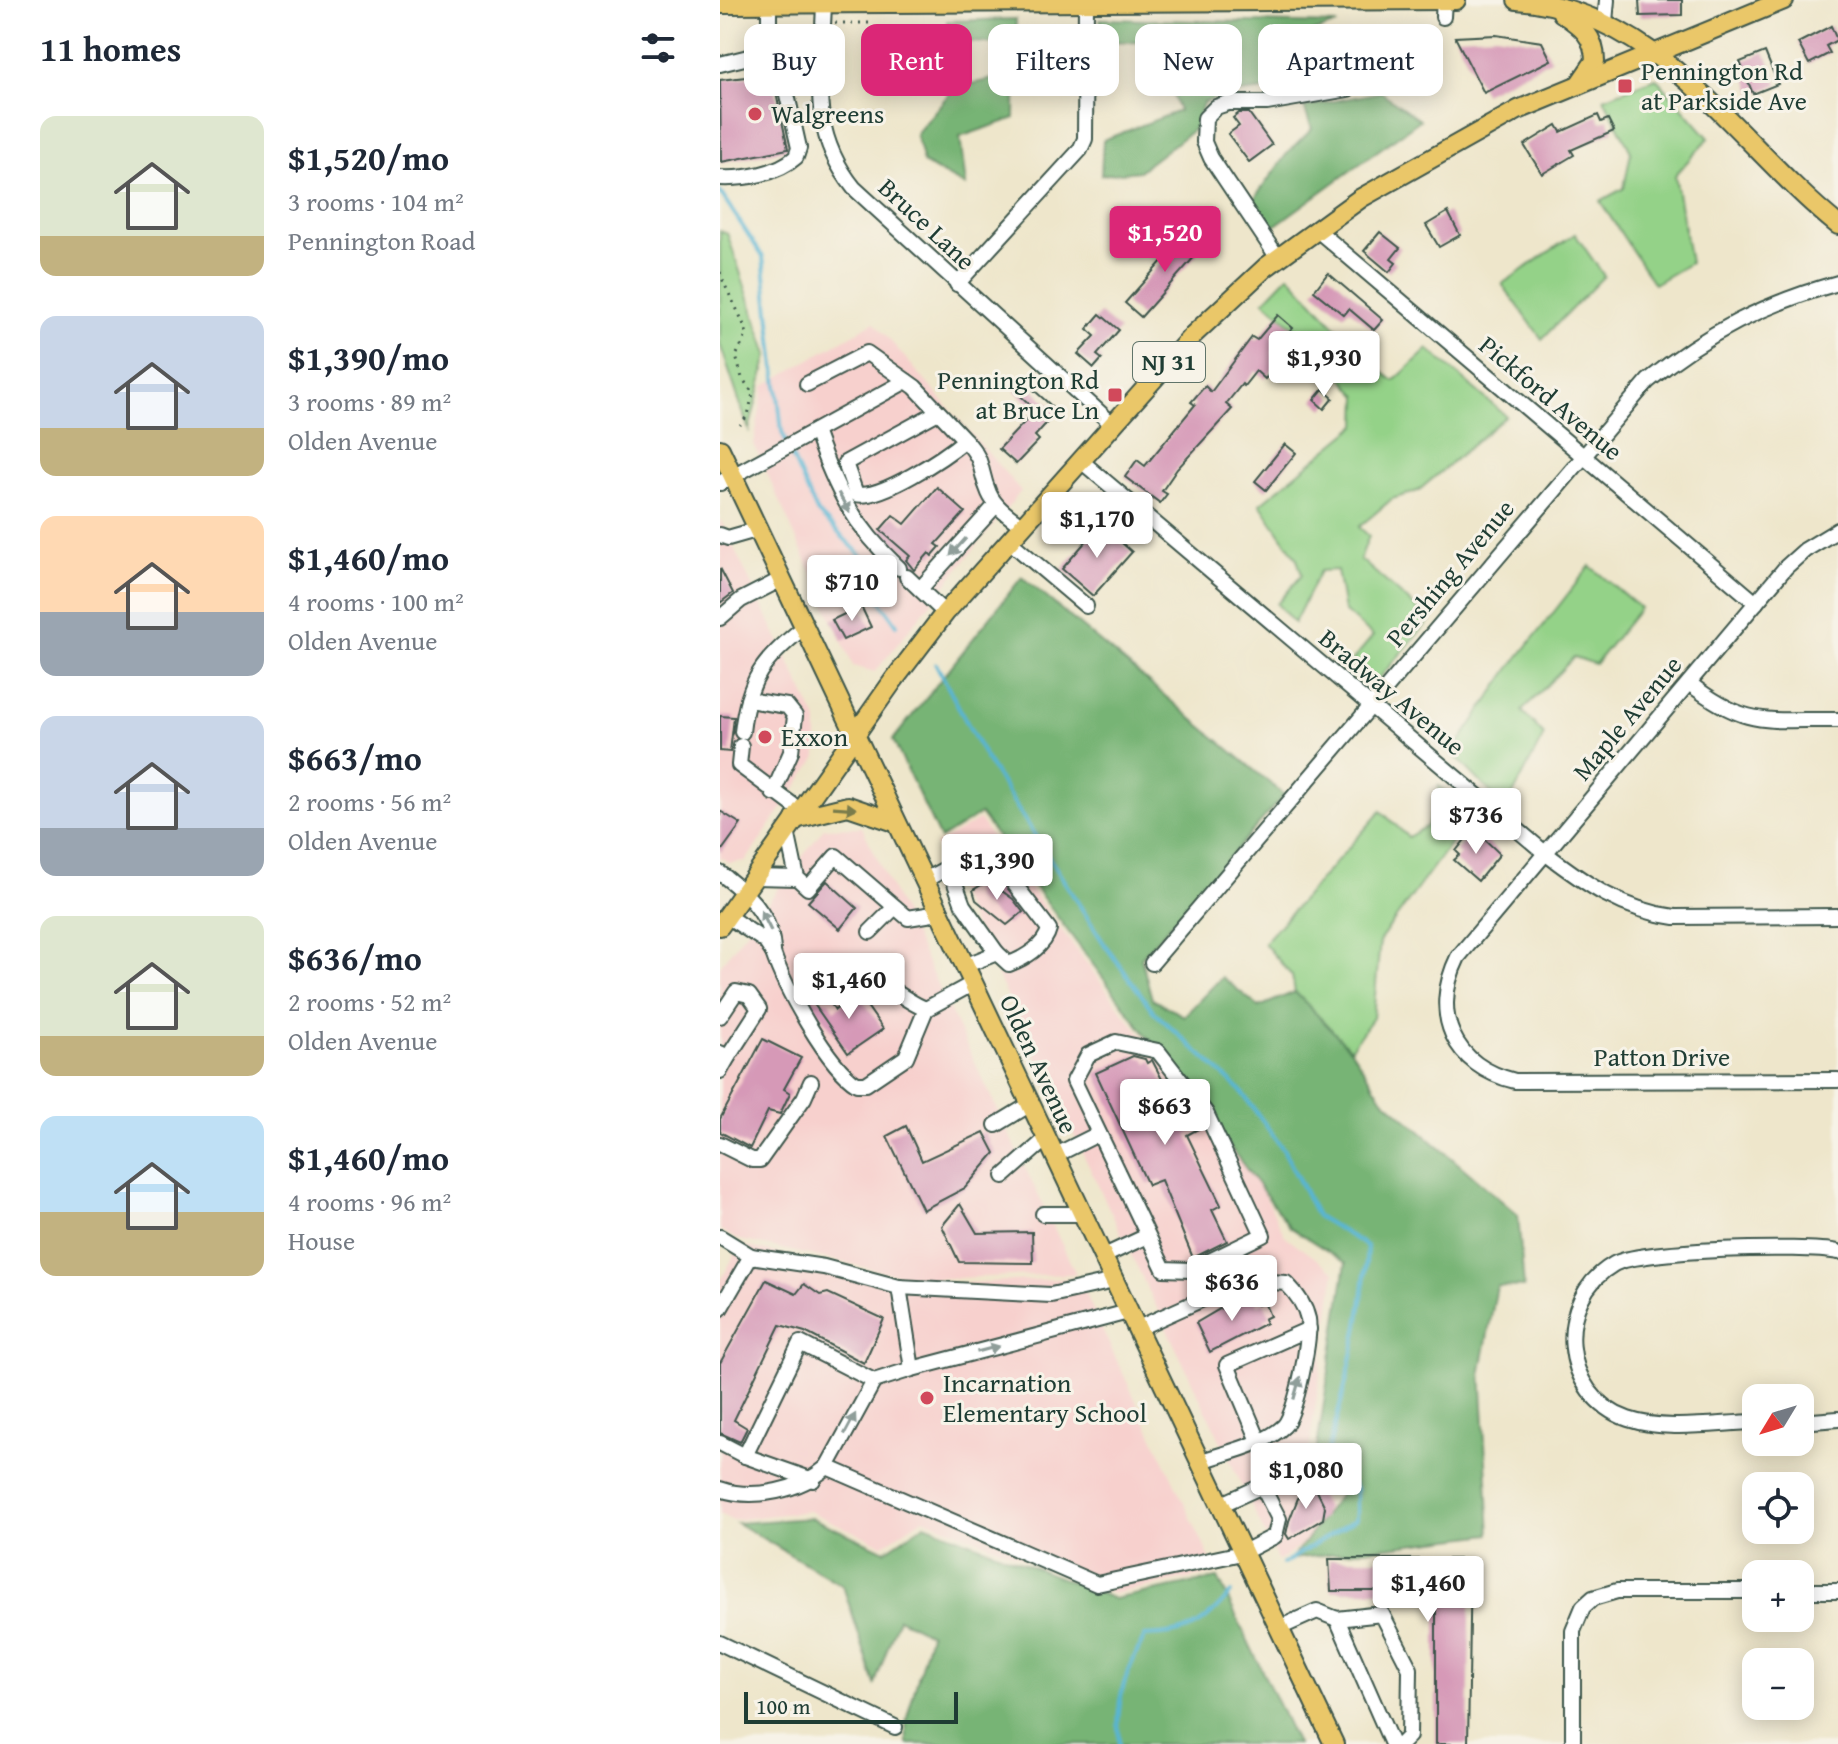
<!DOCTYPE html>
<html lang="en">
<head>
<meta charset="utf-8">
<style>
  :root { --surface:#fff; --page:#f2f2f3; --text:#1f2937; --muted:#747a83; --accent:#db2777 }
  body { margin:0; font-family:"Gentium Book Plus",serif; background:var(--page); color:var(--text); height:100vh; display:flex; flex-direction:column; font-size:30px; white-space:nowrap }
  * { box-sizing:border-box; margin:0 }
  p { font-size:26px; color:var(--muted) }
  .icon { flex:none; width:44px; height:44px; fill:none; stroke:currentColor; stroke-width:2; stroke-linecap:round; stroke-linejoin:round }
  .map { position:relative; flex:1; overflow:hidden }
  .sheet { display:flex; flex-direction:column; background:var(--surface); width:720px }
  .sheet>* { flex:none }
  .top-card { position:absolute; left:24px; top:24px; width:760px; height:72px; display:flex; gap:16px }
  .needle { width:52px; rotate:232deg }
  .tools { position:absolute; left:1022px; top:1384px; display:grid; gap:16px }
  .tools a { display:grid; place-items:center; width:72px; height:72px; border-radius:16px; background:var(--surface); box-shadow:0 4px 20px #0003; font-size:40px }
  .scale { position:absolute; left:24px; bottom:20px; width:214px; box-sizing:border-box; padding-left:8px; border:4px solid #1f3d34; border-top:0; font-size:22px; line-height:28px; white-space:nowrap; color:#1f3d34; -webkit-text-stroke:6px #f7f3e8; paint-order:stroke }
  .price { position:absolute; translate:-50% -68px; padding:0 18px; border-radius:8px; background:#fff; color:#222; font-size:26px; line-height:52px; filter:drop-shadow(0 2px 4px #0008) }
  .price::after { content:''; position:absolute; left:50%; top:48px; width:24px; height:18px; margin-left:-12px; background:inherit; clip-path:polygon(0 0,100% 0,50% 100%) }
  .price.selected { background:var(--accent); color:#fff }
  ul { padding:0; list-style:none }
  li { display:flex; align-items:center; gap:24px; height:200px; padding:0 40px }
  li span { display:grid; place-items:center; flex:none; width:224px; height:160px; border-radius:16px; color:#555 }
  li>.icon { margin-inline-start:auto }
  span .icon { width:96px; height:96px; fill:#fffc; stroke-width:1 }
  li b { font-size:34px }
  h2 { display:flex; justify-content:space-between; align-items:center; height:96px; padding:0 40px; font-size:34px }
  .pill { padding:0 28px; border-radius:16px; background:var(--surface); box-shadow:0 4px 20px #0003; font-size:28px; line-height:72px }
  .pill.selected { background:var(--accent); color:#fff }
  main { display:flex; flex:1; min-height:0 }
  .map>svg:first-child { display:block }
  .built { fill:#f7d0cd }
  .green { fill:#94d288; stroke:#5a885e; stroke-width:2 }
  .forest { fill:#77b474; stroke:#4b7854; stroke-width:2 }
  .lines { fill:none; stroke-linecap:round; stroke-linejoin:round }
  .stream { stroke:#56b5d4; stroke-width:4 }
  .building { fill:#d699b7 }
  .minor-tunnel { stroke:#c5c4ad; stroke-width:14; stroke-dasharray:14 7; stroke-linecap:butt }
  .minor-casing { stroke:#3e564b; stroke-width:18 }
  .major-casing { stroke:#3e564b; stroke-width:22 }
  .path { stroke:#3e564b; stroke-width:3; stroke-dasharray:2 6; stroke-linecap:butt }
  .minor { stroke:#fff; stroke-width:14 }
  .major { stroke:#eac769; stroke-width:18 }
  .oneway { fill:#8f9e9a }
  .oneway2 { fill:#7a7b4c }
  .poi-dot { fill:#d1495b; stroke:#f7f3e8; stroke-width:3 }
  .labels { text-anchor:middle; stroke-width:6; stroke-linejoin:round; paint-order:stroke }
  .shield { fill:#f7f3e8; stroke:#60746a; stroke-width:2 }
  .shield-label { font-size:24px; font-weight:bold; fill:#1f3d34 }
  .poi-label { font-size:26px; fill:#1f3d34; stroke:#f7f3e8; text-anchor:start }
  .street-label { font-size:26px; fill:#1f3d34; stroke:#f7f3e8 }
</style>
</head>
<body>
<main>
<section class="sheet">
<h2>11 homes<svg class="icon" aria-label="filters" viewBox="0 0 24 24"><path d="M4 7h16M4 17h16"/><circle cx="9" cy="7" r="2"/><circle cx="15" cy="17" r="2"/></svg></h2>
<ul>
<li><span style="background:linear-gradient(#dfe7d0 75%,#c2b280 0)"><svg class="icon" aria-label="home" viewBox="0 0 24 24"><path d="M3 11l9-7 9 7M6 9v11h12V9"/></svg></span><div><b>$1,520/mo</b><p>3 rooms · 104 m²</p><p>Pennington Road</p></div></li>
<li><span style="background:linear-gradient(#c9d6e8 70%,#c2b280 0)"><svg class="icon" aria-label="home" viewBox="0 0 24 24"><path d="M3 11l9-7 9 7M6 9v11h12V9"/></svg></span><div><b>$1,390/mo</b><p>3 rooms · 89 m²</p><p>Olden Avenue</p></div></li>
<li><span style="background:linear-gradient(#ffd9b3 60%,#9aa5b1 0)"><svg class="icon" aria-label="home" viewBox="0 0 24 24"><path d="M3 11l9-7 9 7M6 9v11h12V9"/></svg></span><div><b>$1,460/mo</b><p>4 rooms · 100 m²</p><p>Olden Avenue</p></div></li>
<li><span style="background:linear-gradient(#c9d6e8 70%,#9aa5b1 0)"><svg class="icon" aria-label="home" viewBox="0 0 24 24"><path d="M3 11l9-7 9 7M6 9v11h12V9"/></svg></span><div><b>$663/mo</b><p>2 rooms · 56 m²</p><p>Olden Avenue</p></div></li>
<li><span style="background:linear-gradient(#dfe7d0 75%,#c2b280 0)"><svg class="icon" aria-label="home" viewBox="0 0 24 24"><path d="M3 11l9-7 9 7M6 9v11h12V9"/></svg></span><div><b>$636/mo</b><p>2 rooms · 52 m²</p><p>Olden Avenue</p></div></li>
<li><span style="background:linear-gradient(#bfe0f5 60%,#c2b280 0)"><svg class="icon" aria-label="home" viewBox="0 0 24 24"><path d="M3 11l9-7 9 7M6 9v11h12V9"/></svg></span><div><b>$1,460/mo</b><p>4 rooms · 96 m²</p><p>House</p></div></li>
</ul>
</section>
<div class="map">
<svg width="1118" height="1744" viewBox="0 0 1118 1744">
  <rect width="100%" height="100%" fill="#f7f3e8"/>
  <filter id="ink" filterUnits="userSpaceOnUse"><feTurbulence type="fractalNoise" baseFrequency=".0125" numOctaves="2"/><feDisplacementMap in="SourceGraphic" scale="16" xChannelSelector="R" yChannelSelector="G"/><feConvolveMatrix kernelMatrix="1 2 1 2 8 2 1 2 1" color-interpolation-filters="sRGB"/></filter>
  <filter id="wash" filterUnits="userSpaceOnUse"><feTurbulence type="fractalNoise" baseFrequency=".006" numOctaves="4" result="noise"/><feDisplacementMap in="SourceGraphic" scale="32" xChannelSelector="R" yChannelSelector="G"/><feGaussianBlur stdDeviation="1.8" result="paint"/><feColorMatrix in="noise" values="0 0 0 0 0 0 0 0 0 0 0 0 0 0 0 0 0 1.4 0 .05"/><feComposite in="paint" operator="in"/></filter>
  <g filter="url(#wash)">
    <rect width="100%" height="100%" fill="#eee6cb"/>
    <g class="built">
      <polygon points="154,322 301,491 155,672 133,666 34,444 44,386"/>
      <polygon points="0,519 97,720 97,757 26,861 10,863 0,857"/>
      <polygon points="259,820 403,1012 528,1161 565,1236 615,1272 588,1458 614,1524 558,1561 215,845"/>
      <polygon points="142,827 356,1274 199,1279 16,1239 0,1230 0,966 104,828"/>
      <polygon points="20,1245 199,1285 358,1278 497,1573 393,1594 203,1518 163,1545 89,1511 11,1520 0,1514 0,1282"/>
    </g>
    <g class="green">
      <polygon points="936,78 989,138 955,175 970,263 934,284 880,201 904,188 911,152 884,98"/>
      <polygon points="0,231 7,233 48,355 29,430 0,344"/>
      <polygon points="855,234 884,276 822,339 782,284"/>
      <polygon points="569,275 642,356 674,381 708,349 786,416 698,491 672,499 639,527 649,536 640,559 710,620 649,690 625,669 653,636 624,611 617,570 600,571 574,623 557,604 582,575 577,559 540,504 637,425 638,396 588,339 544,301"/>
      <polygon points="870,566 920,608 875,664 854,657 802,711 824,735 786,808 732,753 790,668"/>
      <polygon points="719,786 751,815 660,940 653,1018 630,1049 575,992 572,976 544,943 661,811 688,837 707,826"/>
    </g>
    <g class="forest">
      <polygon points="296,19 295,118 240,137 246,186 203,163 196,134 234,88 273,79 278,44 228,40 227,21"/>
      <polygon points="380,19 617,24 584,35 595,84 504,95 483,103 474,129 419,171 381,175 383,140 459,111 434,43 384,41"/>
      <polygon points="661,92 700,120 553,227 532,202 566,155 592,129 584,107"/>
      <polygon points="302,577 564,795 421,958 432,999 464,1016 502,977 539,1007 575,992 630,1049 663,1099 798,1215 804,1287 777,1286 761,1370 770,1534 572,1559 621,1493 595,1460 626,1263 570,1227 260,814 220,839 173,740"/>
      <polygon points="92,1518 165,1551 205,1524 394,1599 498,1578 577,1744 187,1744 186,1721 210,1634 178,1618 155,1684 123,1586 17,1523"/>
    </g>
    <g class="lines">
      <g class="stream">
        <polyline points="0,192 43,257 62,432 66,442"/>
        <polyline points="69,450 97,512 143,557 159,599 177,625"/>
        <path d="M216,664L266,759L385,945L434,1012L520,1090L563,1149L597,1216L647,1246C644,1317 626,1386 607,1455L636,1488V1519L563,1564"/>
        <path d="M399,1744C395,1698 405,1675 425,1636C471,1634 481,1627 511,1593"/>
      </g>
    </g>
    <g id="blocks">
      <g class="building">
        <polygon points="919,0 962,0 962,15 920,16"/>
        <polygon points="1111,26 1117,40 1106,46 1110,53 1089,64 1078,43"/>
        <polygon points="776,35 822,42 831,60 764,93 735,37"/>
        <polygon points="1045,52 1058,84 1033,94 1020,62"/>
        <polygon points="52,74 68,149 1,162 0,80"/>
        <polygon points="519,113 529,113 552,145 529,162 508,134 519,126 513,118"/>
        <polygon points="878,115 881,122 888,119 894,131 851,150 854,155 822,174 804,145 837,125 841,132"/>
        <polygon points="728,212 740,235 719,247 706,225"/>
        <polygon points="473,226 481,234 474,242 479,247 474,252 477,254 421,317 405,303"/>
        <polygon points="660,232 680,248 671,259 676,263 669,272 644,251"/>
        <polygon points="608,273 663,320 654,330 629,309 624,315 594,291"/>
        <polygon points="380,314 399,330 377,355 382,359 374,368 358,354 375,336 367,329"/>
        <polygon points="558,315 573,328 552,353 561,360 545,379 536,371 524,386 522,384 506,404 512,409 457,469 442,491 447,494 440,503 405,477 417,460 425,466 475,405 471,402 485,386 491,392 532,337 537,340"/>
        <polygon points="304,381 337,411 315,436 319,440 296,464 279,449 316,410 295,391"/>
        <polygon points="603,389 613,398 604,409 594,400"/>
        <polygon points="565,444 576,453 546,490 535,481"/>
        <polygon points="217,487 245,512 216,544 220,547 212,556 209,553 194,570 186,560 190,556 160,530 173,515 185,524"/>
        <polygon points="381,524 412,552 373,596 342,569"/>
        <polygon points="0,568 13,593 0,603"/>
        <polygon points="141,606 151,627 123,640 112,620"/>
        <polygon points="0,716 14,717 10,752 0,751"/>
        <polygon points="0,811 21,824 0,853"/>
        <polygon points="759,834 780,854 758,881 734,860 740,855 736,851 748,836 754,841"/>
        <polygon points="107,881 137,908 120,929 88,902"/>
        <polygon points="268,881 293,899 303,912 287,925 256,900 253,890"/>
        <polygon points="94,989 95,999 109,1001 115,1010 137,992 163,1029 128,1053 87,994"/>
        <polygon points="43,1039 81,1058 64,1089 70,1093 60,1114 48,1111 30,1148 0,1132 0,1119"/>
        <polygon points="413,1056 425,1059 427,1063 432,1060 445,1085 450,1083 461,1107 468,1106 478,1129 467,1135 501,1205 492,1210 507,1241 473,1258 441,1180 428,1185 376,1073"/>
        <polygon points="186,1126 202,1161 264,1132 275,1153 245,1188 203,1210 167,1136"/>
        <polygon points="240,1204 257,1233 312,1232 313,1263 239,1262 222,1226"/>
        <polygon points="46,1280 76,1294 84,1284 100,1295 108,1293 164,1319 144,1363 85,1332 60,1325 14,1420 27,1428 20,1442 0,1433 0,1363"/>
        <polygon points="533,1297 538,1305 544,1302 550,1316 544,1319 546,1323 490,1352 476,1323 510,1303 512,1307"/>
        <polygon points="593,1483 605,1507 603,1519 569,1539 566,1534 569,1521 582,1488"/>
        <polygon points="609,1559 751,1559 748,1744 716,1744 716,1591 611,1591"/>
      </g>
    </g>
  </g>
  <g filter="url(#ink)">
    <use href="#blocks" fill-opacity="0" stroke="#3e564b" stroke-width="2"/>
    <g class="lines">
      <polyline class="minor-tunnel" points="92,1001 103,993"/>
      <g class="minor-casing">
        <g id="minor">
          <path d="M104,0C103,73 85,127 134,188L392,424"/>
          <polyline points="723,17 724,0"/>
          <polyline points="885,22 887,0"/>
          <polyline points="0,64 57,50 49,26 49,3"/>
          <path d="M0,178C25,179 57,174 76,157L79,148L57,50"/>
          <polyline points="596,229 1036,603"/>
          <polyline points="558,258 491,158 484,142 485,118 496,107 508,103 547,103 628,89"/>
          <polyline points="237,284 360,150 365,139 366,2"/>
          <polyline points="87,384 147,353 195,387 245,440"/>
          <path d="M218,412L125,463L136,494C159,501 226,456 245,440C266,463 258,468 269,493C275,507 289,516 301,525"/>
          <path d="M95,431C116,490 133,525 179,568"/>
          <path d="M360,460L825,853C867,885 902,910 955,917L1118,916"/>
          <polyline points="0,483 186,381"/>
          <path d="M1118,530L1085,550L1066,567L738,957C710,1014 733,1066 795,1081L1118,1080"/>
          <polyline points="0,535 8,538 36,530"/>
          <polyline points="288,540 366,606"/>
          <polyline points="187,577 225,613"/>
          <polyline points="200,589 276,505"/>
          <polyline points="0,618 21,600 60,580"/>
          <path d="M969,683C1028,729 1046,719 1118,720"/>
          <polyline points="28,700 67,706 75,716 71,752 53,793"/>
          <path d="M22,732C28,679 43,660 83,628"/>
          <polyline points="21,746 19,765 81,811"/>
          <polyline points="67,831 77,878 88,888 116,856 188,918 219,913"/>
          <polyline points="229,867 243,905 277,953"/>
          <path d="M0,873C28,894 53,916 53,953L45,941L7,916"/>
          <polyline points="35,877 77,878"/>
          <path d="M203,881L266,847L329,929C325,946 305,958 289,964L277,953L244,966"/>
          <polyline points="150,932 175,907"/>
          <path d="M53,953C64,986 108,1067 137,1084H146L186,1057L206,1009L252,984"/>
          <path d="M432,963L928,381C986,333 1046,303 1118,283"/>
          <path d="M103,993C113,987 124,975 135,971C146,967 186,1003 206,1009"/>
          <polyline points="0,1016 16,992 29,995 39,1009 8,1057"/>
          <polygon points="396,1042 438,1051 486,1113 543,1235 471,1270 444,1269 354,1081 368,1055"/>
          <polyline points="0,1071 8,1057 0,1053"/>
          <polyline points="276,1125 309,1105"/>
          <polyline points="0,1144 32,1160 40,1160 84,1098 91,1082"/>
          <polyline points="334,1156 378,1134"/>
          <polyline points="284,1176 326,1139"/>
          <polyline points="323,1214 362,1214"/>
          <polyline points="0,1237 31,1256"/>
          <polyline points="382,1257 427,1236"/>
          <polyline points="179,1287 331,1295 394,1281"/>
          <polyline points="0,1309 31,1256 104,1267 179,1287 192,1369 154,1381 80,1343 25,1456"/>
          <path d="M416,1329L525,1280L566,1283C576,1293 585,1305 588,1319C591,1337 576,1414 564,1426C543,1446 506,1452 479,1462"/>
          <polyline points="192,1369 408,1312"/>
          <path d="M1036,1422C997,1423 946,1432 908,1419C840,1396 833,1299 894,1264C921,1249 1085,1245 1118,1252"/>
          <polyline points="1080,1422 1118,1419"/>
          <polyline points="539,1441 507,1365 589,1329"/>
          <polyline points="0,1443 25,1456 93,1480"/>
          <polyline points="107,1467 154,1381"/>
          <polyline points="542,1486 575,1468"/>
          <path d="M0,1489C34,1501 81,1490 107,1467L377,1584L522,1553L555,1536L559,1519L542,1486L500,1505"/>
          <polyline points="1080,1591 1118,1591"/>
          <polyline points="617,1619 672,1744"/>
          <polyline points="559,1628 597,1611 617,1619 662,1614 690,1669 689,1736 681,1744"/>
          <polyline points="0,1643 175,1727"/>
          <polyline points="853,1744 853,1631 863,1607 873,1598 897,1591 1036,1591"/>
        </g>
      </g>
      <g class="major-casing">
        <g id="major">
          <path d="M797,0C941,11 1015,142 1118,225"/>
          <polyline points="0,4 736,0"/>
          <path d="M842,13C861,26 875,36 875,61L860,83"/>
          <polyline points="0,449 614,1744"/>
          <polyline points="75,819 128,806 175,822"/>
          <polyline points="0,926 173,681 225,613 473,335 546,267 641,198 798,110 1064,0"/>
        </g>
      </g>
      <g class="path">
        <polyline points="115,23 149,23"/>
        <path d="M0,272C7,294 20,311 27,334L16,356L22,378L33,393L28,415L20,425"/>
      </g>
      <use href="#minor" class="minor"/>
      <use href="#major" class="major"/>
    </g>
    <defs><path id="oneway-solid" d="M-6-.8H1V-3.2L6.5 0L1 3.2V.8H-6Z" transform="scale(2)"/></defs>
    <g class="oneway">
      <use href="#oneway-solid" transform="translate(124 503) rotate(61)"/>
      <use href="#oneway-solid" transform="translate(238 547) rotate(132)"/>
      <use href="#oneway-solid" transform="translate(46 921) rotate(-117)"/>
      <use href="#oneway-solid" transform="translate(268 1349) rotate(-15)"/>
      <use href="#oneway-solid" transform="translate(577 1388) rotate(-74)"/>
      <use href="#oneway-solid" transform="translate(130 1424) rotate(-62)"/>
    </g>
    <use class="oneway2" href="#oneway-solid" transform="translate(125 808) rotate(4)"/>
  </g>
  <g class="poi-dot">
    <rect x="897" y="78" width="16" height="16" rx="4"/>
    <circle cx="35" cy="114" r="8"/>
    <rect x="387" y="387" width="16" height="16" rx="4"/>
    <circle cx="45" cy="737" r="8"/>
    <circle cx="207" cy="1398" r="8"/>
  </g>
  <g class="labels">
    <rect class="shield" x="413" y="342" width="72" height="40" rx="6"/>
    <g class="shield-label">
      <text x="449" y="370">NJ 31</text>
    </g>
    <g class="poi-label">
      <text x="921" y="80">Pennington Rd<tspan x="921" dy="30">at Parkside Ave</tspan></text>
      <text x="51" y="123">Walgreens</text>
      <text x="379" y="389" text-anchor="end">Pennington Rd<tspan x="379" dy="30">at Bruce Ln</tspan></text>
      <text x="61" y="746">Exxon</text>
      <text x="223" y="1392">Incarnation<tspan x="223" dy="30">Elementary School</tspan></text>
    </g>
    <g class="street-label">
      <text transform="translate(207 224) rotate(43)" y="9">Bruce Lane</text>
      <text transform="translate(831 398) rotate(40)" y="9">Pickford Avenue</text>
      <text transform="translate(730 573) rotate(-50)" y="9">Pershing Avenue</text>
      <text transform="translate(672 692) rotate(40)" y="9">Bradway Avenue</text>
      <text transform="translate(907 718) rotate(-50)" y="9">Maple Avenue</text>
      <text x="942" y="1066">Patton Drive</text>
      <text transform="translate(319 1064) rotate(65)" y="9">Olden Avenue</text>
    </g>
  </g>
</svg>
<div class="tools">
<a><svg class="needle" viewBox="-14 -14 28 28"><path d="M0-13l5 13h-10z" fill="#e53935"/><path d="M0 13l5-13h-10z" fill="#747a83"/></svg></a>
<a><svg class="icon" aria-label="locate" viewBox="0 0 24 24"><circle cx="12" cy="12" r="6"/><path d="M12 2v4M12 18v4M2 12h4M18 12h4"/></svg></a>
<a>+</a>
<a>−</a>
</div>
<div class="scale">100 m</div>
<b class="price selected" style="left:445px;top:274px">$1,520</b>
<b class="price" style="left:604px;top:399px">$1,930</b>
<b class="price" style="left:377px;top:560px">$1,170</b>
<b class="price" style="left:132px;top:623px">$710</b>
<b class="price" style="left:756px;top:856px">$736</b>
<b class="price" style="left:277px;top:902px">$1,390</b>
<b class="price" style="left:129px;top:1021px">$1,460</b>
<b class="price" style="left:445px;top:1147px">$663</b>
<b class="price" style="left:512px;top:1323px">$636</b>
<b class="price" style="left:586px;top:1511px">$1,080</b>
<b class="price" style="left:708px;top:1624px">$1,460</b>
<div class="top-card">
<a class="pill">Buy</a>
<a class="pill selected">Rent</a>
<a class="pill">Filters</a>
<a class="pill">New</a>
<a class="pill">Apartment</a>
</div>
</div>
</main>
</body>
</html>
